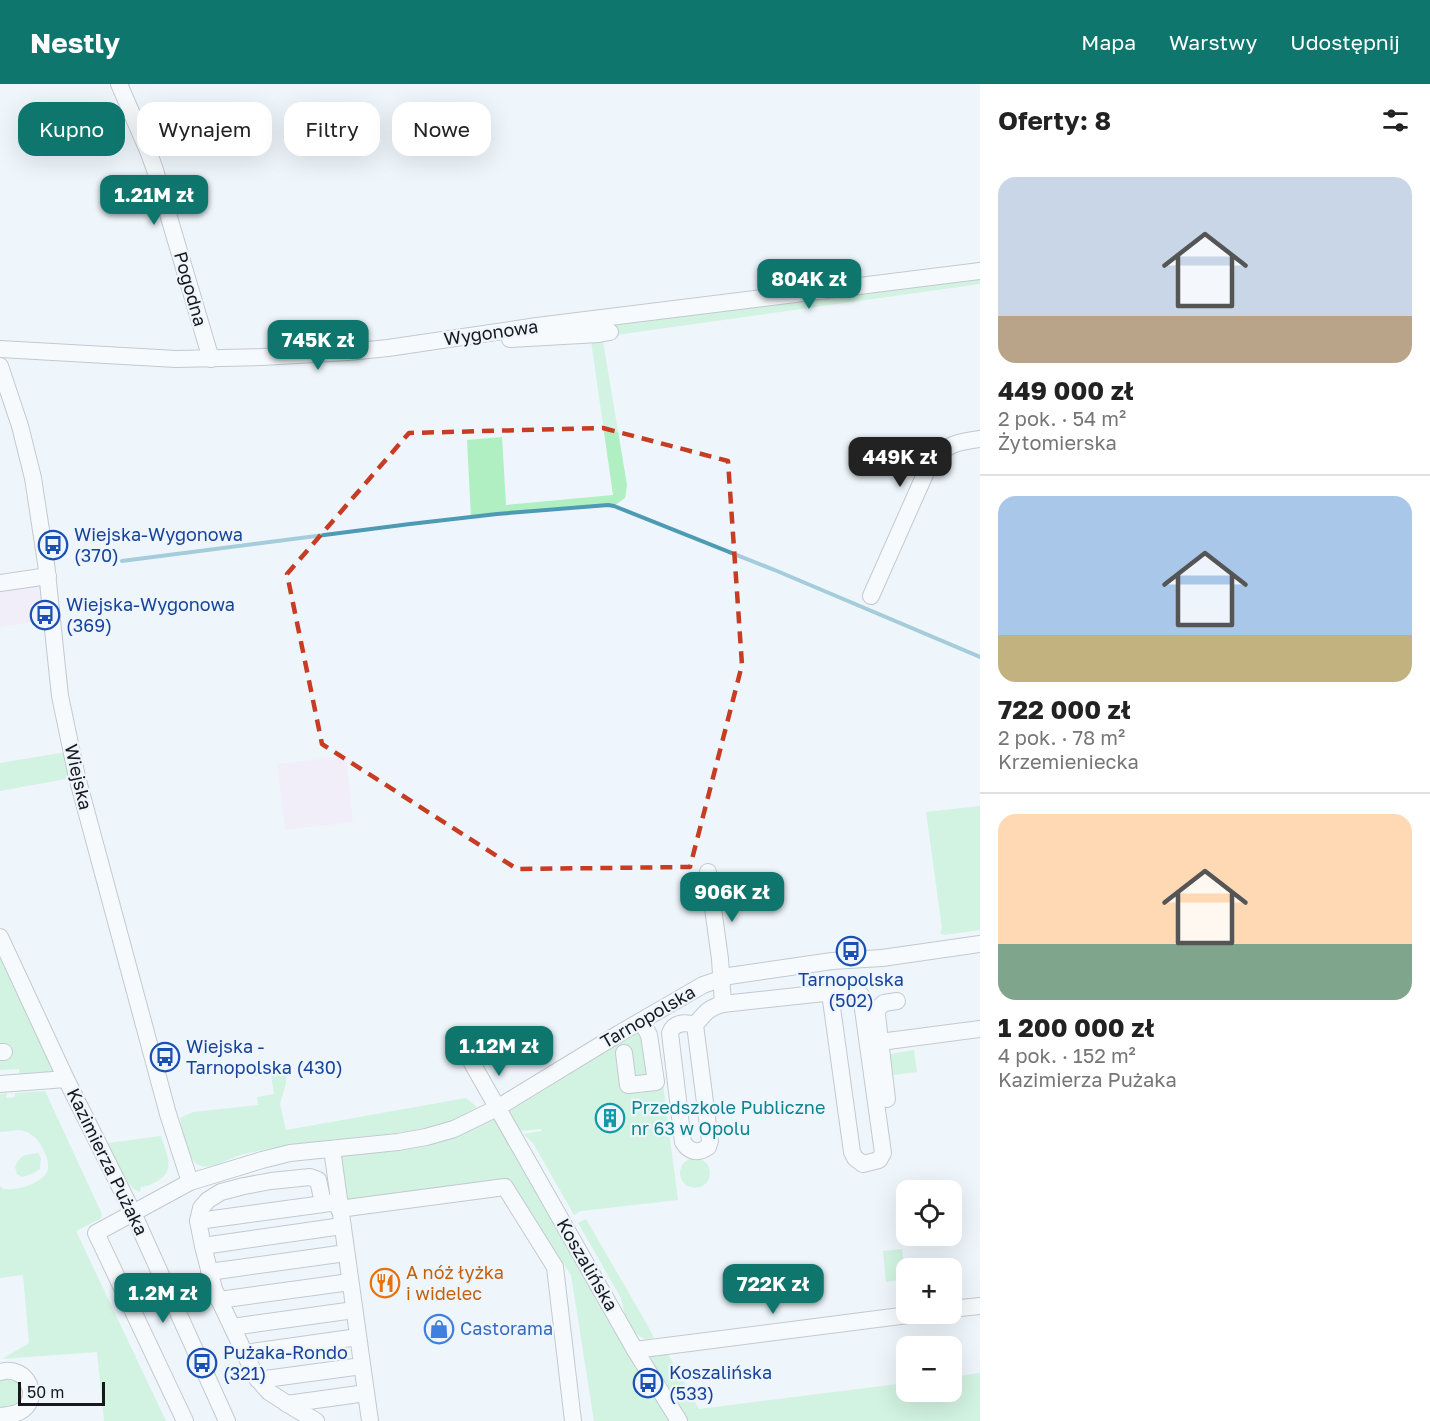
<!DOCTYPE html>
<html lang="pl">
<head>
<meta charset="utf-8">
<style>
  :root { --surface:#fff; --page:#f6f6f6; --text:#222; --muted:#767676; --line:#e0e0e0; --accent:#0f766e }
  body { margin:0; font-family:"Golos Text",sans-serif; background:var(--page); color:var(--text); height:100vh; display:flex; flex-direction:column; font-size:22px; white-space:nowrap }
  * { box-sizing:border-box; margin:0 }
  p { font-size:20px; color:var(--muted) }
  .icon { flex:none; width:33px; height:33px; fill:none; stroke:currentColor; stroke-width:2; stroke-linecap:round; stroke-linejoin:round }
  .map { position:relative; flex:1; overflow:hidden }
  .drawer { display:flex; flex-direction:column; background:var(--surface); width:450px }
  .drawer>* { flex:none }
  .hud { position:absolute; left:18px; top:18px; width:570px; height:54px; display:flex; gap:12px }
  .tools { position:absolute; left:896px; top:1096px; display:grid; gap:12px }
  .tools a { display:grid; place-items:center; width:66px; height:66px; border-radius:12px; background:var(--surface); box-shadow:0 6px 24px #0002; font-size:30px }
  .scale { position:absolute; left:18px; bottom:15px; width:87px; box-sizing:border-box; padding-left:6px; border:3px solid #16181b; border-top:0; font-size:16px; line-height:21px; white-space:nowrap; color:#16181b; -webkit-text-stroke:4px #eef5fc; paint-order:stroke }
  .price { position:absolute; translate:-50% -51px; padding:0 14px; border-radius:12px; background:var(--accent); color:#fff; font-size:20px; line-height:39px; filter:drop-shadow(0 2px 3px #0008) }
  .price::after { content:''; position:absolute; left:50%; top:36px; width:18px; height:14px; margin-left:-9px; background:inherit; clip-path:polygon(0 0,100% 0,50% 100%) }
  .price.active { background:#222; color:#fff }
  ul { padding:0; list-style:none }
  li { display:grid; align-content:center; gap:12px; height:318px; padding:0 18px }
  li+li { border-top:2px solid var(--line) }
  li span { display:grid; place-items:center; height:186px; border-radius:18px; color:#555 }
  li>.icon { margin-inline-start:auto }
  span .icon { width:108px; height:108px; fill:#fffc; stroke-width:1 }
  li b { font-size:26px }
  h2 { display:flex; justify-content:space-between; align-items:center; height:72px; padding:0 18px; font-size:26px }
  .chip { padding:0 21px; border-radius:18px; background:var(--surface); box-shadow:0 6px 24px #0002; font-size:21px; line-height:54px }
  .chip.active { background:var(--accent); color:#fff }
  header { display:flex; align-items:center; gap:36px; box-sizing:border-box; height:84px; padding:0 30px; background:var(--accent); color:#fff }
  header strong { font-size:28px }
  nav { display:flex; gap:33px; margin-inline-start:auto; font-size:21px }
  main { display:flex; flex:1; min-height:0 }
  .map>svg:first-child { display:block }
  .industrial { fill:#f3e4f7 }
  .green { fill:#afefc1 }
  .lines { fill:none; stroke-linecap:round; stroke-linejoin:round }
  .stream { stroke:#4c9ab3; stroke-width:4 }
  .minor-casing { stroke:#8c939a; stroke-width:18 }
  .minor { stroke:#fff; stroke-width:16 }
  .marked { fill:none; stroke:#c73c23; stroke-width:4.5; stroke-dasharray:12 8; stroke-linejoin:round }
  .labels { text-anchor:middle; stroke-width:4.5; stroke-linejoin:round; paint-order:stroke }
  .street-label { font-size:18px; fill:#16181b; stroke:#eef5fc }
  .transit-label { font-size:18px; fill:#164399; stroke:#eef5fc; text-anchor:start }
  .culture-label { font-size:18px; fill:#0d838f; stroke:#eef5fc; text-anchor:start }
  .food-label { font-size:18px; fill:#c56008; stroke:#eef5fc; text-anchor:start }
  .shop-label { font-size:18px; fill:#366cbe; stroke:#eef5fc; text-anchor:start }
</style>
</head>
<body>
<header>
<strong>Nestly</strong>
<nav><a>Mapa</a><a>Warstwy</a><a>Udostępnij</a></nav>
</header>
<main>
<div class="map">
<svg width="980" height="1337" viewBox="0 0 980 1337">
  <rect width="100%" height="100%" fill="#eef5fc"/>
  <g class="industrial">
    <polygon points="48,492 52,535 0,543 0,499"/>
    <polygon points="346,672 353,738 285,746 277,680"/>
  </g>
  <g class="green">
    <polygon points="980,187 980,200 609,252 603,257 627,401 625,414 614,422 596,421 471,433 467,356 502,353 506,421 613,411 588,236"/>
    <polygon points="72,667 77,693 0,707 0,679"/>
    <polygon points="980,722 980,846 944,851 940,849 942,844 926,728"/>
    <polygon points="0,853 66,995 21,999 19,985 0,986"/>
    <polygon points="641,937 656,947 678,1116 581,1127 574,1131 533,1059 523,1050 542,1047 541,1045 521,1047 499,1026 679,1337 594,1337 571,1191 507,1096 338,1118 332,1065 426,1053"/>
    <polygon points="914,966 917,988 893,991 890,970"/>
    <path d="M286,979V1000L280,1020L286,1046L466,1014L477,1023C441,1048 417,1046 377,1051C340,1055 303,1059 267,1065C258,1067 249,1069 240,1071C230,1074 211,1086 201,1082C185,1076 183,1048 180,1034L193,1028L258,1021L257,1013L274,1010L271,990L254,992L253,984Z"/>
    <path d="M45,1007L101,1128L102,1132L100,1135L76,1147L166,1337H104L97,1268L2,1275L29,1259L23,1191L0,1194V1102L3,1105C15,1106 23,1104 34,1099C51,1091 51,1081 43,1065C39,1057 35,1052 27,1048C18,1044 9,1048 0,1048V1010L7,1009L6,1014L15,1013V1009Z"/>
    <path d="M161,1052C166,1069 176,1086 159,1096C152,1100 148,1102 141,1103L140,1108C126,1105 115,1073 108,1059Z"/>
    <path d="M38,1069L41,1074L40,1085L34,1089L22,1093L17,1090L15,1083C21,1070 24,1071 38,1069Z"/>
    <circle cx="695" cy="1089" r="15"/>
    <polygon points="586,1135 648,1242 654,1254 645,1255 636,1250 625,1231 621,1214 578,1139"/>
    <polygon points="902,1165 906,1195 886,1198 883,1167"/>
    <polygon points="664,1263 699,1325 906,1299 906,1308 951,1308 951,1293 980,1289 980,1337 681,1337 641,1269"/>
    <polygon points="8,1286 31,1314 0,1332 0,1288"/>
  </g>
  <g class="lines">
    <polyline class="stream" points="122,477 410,440 497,430 608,421 614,422 777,487 980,573"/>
    <g class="minor-casing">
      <g id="minor">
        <polyline points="119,0 149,69 155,86 211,275"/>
        <polyline points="510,255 599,250 610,248"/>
        <polyline points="0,265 176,275 262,273 348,268 388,264 537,242 980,187"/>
        <polyline points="0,282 20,342 33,394 46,479 60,612 77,693 168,1030 190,1098"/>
        <polyline points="0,499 48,492"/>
        <path d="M871,512L930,379C946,360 957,358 980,355"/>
        <polyline points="708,788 720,875 723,920 843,907 857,907 861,911 883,1069 879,1076 863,1080 855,1074 852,1068 830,909"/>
        <polyline points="0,853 66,995 133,1129 227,1337"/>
        <path d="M695,941C685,938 674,938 670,949L683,1058C689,1068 698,1070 708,1063L710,1057L695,941C705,929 708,924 723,920"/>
        <polyline points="880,958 980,945"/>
        <polyline points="0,968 4,968"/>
        <polyline points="624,969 628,1001 656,998 649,951 641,937"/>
        <polyline points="472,979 635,1266 679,1337"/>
        <polyline points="0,1000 66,995"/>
        <polyline points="887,1015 877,931 878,924 884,919 897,917"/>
        <polyline points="332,1065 370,1337"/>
        <polyline points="339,1125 505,1103 555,1183 573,1337"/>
        <polyline points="198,1137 201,1124 208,1116 221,1108 244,1102 271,1097 310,1093 318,1096 323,1119"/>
        <polyline points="203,1162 198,1137 338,1118"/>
        <polyline points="209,1188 346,1169"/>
        <polyline points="219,1216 350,1198"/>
        <polyline points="951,1225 980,1222"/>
        <polyline points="232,1243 354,1226"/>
        <polyline points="635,1266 916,1230"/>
        <polyline points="244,1269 358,1253"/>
        <path d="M0,1288C28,1280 43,1316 19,1328C13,1331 6,1331 0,1332"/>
        <polyline points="258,1296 362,1282"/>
        <polyline points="287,1320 366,1309"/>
        <polyline points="185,1337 96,1149 190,1098 262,1076 290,1069 398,1058 426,1053 454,1045 497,1024 620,949 703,901 729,892 832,877 882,874 980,860"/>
        <polyline points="316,1337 294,1324 269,1308 256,1293 214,1205 203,1162 342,1142"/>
      </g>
    </g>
    <use href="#minor" class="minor"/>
  </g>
  <path d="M0 0H980V1337H0ZM603,344L728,377L742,581L690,783L517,785L322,660L287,490L409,349Z" fill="#eef5fc" fill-opacity=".55" fill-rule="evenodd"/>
  <path class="marked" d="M603,344L728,377L742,581L690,783L517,785L322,660L287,490L409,349Z"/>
  <defs>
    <g id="bus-ring" transform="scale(1.5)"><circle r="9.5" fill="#eef5fc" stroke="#1a4fb4" stroke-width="1.5"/><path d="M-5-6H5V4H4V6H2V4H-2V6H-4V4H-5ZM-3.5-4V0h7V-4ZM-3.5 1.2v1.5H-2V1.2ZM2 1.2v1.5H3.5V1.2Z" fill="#1a4fb4"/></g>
    <g id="building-ring" transform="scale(1.5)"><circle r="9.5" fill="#eef5fc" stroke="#0f9aa8" stroke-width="1.5"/><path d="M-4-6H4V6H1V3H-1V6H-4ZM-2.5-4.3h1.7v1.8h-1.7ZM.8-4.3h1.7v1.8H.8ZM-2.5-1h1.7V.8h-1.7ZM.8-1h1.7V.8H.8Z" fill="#0f9aa8"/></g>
    <g id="restaurant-ring" transform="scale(1.5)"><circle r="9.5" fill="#eef5fc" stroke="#e8710a" stroke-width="1.5"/><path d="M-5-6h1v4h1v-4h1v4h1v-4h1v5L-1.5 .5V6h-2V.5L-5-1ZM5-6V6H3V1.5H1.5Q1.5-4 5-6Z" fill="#e8710a"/></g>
    <g id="shop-ring" transform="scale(1.5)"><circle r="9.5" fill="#eef5fc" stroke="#3f7fe0" stroke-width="1.5"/><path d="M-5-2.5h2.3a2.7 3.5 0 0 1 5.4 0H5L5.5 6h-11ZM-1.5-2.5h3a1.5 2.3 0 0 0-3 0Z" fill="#3f7fe0"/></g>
  </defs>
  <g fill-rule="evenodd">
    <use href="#bus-ring" x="53" y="461"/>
    <use href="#bus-ring" x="45" y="531"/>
    <use href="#bus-ring" x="851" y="867"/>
    <use href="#bus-ring" x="165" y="973"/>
    <use href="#building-ring" x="610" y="1034"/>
    <use href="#restaurant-ring" x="385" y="1199"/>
    <use href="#shop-ring" x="439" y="1245"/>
    <use href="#bus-ring" x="202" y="1279"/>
    <use href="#bus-ring" x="648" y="1299"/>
  </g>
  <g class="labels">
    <g class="street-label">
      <text transform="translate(190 205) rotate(74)" y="6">Pogodna</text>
      <text transform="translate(491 249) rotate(-8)" y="6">Wygonowa</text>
      <text transform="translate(78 693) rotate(77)" y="6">Wiejska</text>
      <text transform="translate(648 933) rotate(-30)" y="6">Tarnopolska</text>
      <text transform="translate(107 1078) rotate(64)" y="6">Kazimierza Pużaka</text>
      <text transform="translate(587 1181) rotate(60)" y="6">Koszalińska</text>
    </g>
    <g class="transit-label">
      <text x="74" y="457">Wiejska-Wygonowa<tspan x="74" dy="21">(370)</tspan></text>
      <text x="66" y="527">Wiejska-Wygonowa<tspan x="66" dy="21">(369)</tspan></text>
      <text x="851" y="902" text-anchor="middle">Tarnopolska<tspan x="851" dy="21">(502)</tspan></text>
      <text x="186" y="969">Wiejska -<tspan x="186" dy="21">Tarnopolska (430)</tspan></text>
      <text x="223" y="1275">Pużaka-Rondo<tspan x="223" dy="21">(321)</tspan></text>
      <text x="669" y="1295">Koszalińska<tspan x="669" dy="21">(533)</tspan></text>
    </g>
    <g class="culture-label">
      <text x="631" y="1030">Przedszkole Publiczne<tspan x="631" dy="21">nr 63 w Opolu</tspan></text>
    </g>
    <g class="food-label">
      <text x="406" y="1195">A nóż łyżka<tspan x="406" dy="21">i widelec</tspan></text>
    </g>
    <g class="shop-label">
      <text x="460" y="1251">Castorama</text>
    </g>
  </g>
</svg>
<div class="tools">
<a><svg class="icon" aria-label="locate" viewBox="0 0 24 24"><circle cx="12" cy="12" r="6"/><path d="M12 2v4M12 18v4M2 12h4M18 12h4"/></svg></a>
<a>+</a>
<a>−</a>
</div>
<div class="scale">50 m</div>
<b class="price" style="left:154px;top:142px">1.21M zł</b>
<b class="price" style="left:809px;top:226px">804K zł</b>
<b class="price" style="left:318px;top:287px">745K zł</b>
<b class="price active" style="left:900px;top:404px">449K zł</b>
<b class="price" style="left:732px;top:839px">906K zł</b>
<b class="price" style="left:499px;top:993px">1.12M zł</b>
<b class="price" style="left:773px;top:1231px">722K zł</b>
<b class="price" style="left:163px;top:1240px">1.2M zł</b>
<div class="hud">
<a class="chip active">Kupno</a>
<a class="chip">Wynajem</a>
<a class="chip">Filtry</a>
<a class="chip">Nowe</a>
</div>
</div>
<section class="drawer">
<h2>Oferty: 8<svg class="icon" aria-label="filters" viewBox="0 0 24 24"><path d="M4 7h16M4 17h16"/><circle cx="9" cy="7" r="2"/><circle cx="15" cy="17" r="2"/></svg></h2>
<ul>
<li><span style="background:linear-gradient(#c9d6e8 75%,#b9a48a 0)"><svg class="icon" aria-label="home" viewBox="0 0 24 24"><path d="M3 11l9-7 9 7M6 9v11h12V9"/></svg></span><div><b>449 000 zł</b><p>2 pok. · 54 m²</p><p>Żytomierska</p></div></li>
<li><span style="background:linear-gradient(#a9c7e8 75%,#c2b280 0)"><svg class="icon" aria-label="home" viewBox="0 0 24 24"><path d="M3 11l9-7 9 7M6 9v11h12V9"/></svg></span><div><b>722 000 zł</b><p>2 pok. · 78 m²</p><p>Krzemieniecka</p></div></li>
<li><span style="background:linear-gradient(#ffd9b3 70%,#7fa58c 0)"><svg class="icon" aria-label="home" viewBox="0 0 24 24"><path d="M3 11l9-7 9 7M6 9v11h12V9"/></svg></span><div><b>1 200 000 zł</b><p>4 pok. · 152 m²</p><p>Kazimierza Pużaka</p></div></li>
</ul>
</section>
</main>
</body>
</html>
